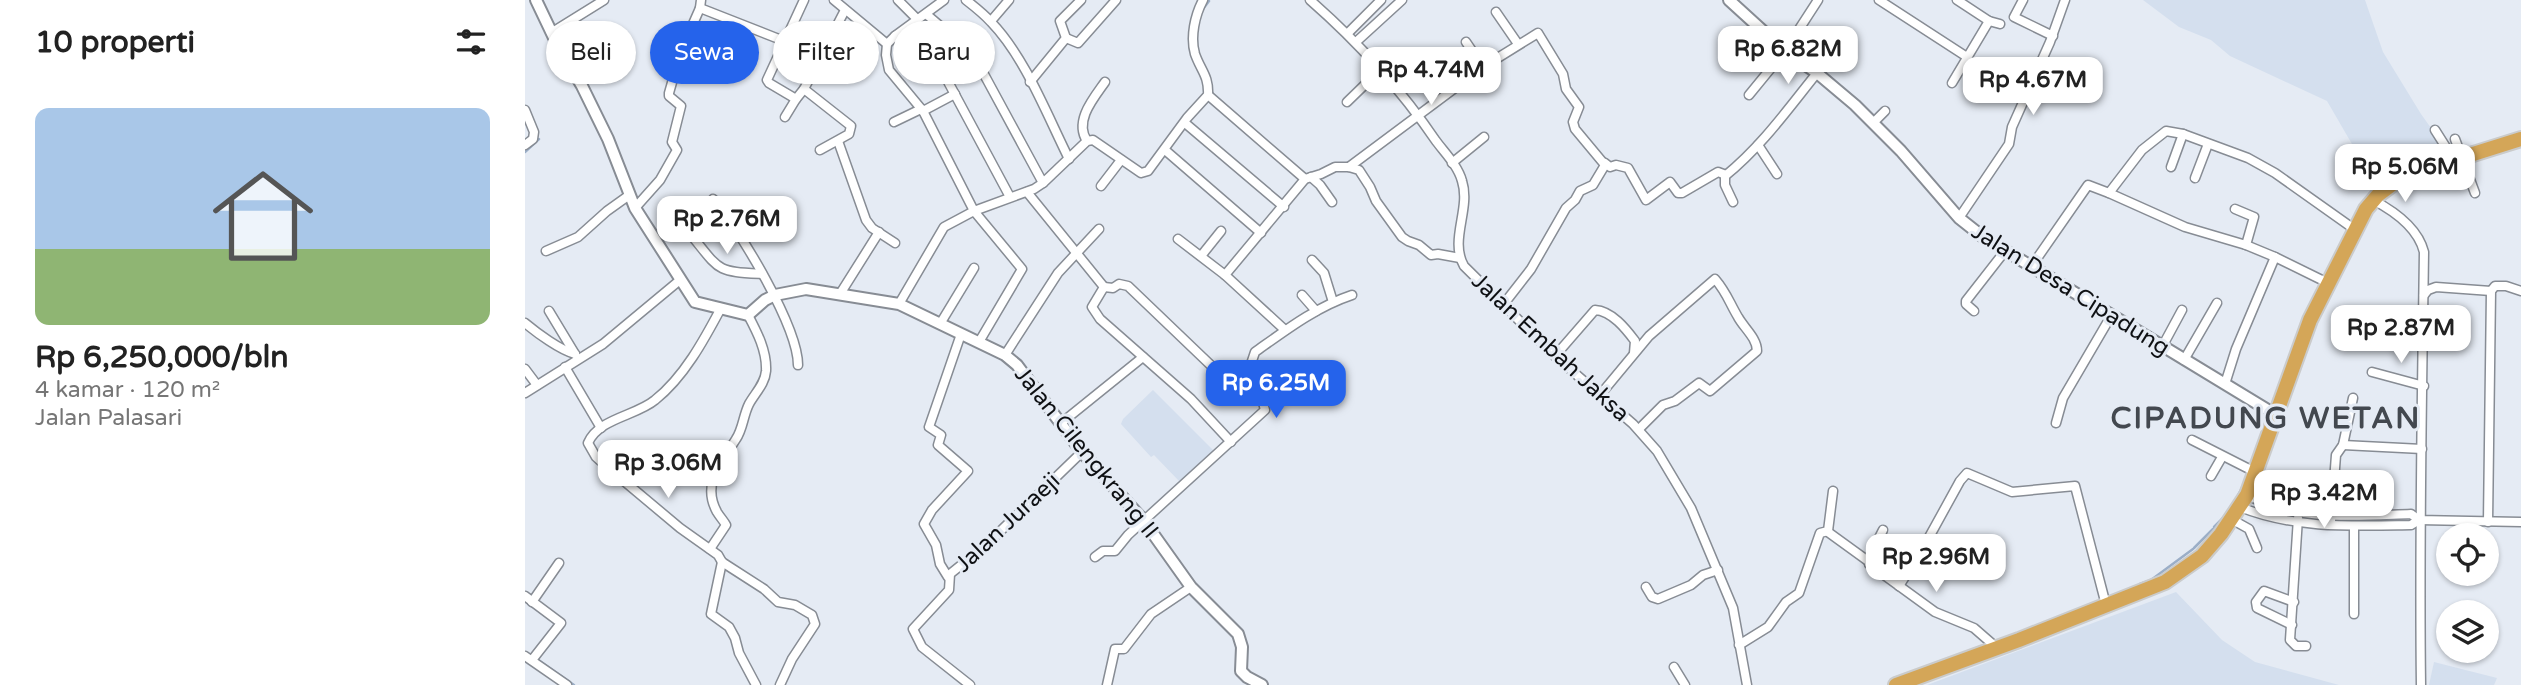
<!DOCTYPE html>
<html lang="id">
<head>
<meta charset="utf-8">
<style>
  :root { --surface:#fff; --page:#f2f2f2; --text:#222; --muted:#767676; --accent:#2563eb }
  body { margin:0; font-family:"Varela Round",sans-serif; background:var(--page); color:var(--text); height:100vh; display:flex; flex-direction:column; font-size:26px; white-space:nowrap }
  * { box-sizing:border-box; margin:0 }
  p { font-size:23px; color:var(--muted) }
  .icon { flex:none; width:38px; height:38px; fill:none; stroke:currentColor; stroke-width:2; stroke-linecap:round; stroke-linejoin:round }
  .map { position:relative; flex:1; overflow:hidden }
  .details { display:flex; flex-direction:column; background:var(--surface); width:525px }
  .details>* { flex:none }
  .hud { position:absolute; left:21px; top:21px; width:665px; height:63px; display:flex; gap:14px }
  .buttons { position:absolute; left:1911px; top:523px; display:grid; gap:14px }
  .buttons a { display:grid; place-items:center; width:63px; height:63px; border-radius:50%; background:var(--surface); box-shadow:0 2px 5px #0004; font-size:35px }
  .price { position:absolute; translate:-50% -60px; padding:0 16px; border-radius:14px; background:#fff; color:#222; font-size:23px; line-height:46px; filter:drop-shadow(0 2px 4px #0008) }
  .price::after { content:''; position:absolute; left:50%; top:42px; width:21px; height:16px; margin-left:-10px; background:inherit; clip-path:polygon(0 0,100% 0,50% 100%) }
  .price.on { background:var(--accent); color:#fff }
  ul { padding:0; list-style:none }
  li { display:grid; align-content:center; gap:14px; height:371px; padding:0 35px }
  li span { display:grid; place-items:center; height:217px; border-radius:14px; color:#555 }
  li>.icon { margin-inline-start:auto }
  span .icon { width:126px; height:126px; fill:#fffc; stroke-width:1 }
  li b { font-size:30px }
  h2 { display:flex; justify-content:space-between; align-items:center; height:84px; padding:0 35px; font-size:30px }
  .pill { padding:0 24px; border-radius:32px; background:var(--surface); box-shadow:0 2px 5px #0004; font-size:24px; line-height:63px }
  .pill.on { background:var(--accent); color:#fff }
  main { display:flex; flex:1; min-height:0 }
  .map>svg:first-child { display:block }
  .built { fill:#d4dfee }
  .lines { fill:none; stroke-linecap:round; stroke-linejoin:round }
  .stream { stroke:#9baec7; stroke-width:2.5 }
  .minor-casing { stroke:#878c94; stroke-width:11 }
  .tertiary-casing { stroke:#878c94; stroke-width:14 }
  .trunk-casing { stroke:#cacbcb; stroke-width:18 }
  .minor { stroke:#fff; stroke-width:8 }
  .tertiary { stroke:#fff; stroke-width:10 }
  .trunk { stroke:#d4a658; stroke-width:14 }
  .labels { text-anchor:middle; stroke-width:6; stroke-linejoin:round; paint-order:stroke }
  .street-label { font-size:23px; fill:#0f1114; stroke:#e5ebf4 }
  .district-label { font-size:30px; font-weight:bold; letter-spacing:2px; fill:#43484f; stroke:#e5ebf4 }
</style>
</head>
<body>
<main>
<section class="details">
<h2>10 properti<svg class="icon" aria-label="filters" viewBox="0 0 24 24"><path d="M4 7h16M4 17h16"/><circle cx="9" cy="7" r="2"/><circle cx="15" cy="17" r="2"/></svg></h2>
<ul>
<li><span style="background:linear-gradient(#a9c7e8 65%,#8fb573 0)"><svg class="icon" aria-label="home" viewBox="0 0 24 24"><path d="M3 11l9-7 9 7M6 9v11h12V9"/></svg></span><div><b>Rp 6,250,000/bln</b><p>4 kamar · 120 m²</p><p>Jalan Palasari</p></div></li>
</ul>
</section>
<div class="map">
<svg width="1996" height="685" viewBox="0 0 1996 685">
  <rect width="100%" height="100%" fill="#e5ebf4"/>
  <g class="built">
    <polygon points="1618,0 1840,0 1858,52 1896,114 1921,149 1867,167 1843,178 1831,151 1802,101 1705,56 1686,40 1654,27"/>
    <polygon points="628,390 690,452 656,483 629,455 626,457 596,424 598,419"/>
    <polygon points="1651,592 1697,640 1730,662 1814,685 1402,685"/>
    <polygon points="1909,662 1972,678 1969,685 1904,685"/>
  </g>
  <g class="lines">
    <g class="stream">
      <polyline points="678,9 684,1"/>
      <polyline points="0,152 14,139"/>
      <polyline points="982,314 1007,339"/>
      <polyline points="1709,503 1719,484"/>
      <polyline points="1689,527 1699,517"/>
      <polyline points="1669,548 1688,529"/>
      <polyline points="1615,584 1626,580 1668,549"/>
      <polyline points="12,659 49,685"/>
    </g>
    <g class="minor-casing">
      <g id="minor">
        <polyline points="279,0 242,80 244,83 271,99 279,89 320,10"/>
        <polyline points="309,0 362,44 370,36 420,76 485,197"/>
        <polyline points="373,0 392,19"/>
        <path d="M441,0C450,7 459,14 466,22C500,57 522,115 544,159"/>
        <path d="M785,0C833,42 875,88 911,141C920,153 933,166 937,181C946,209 924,240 939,266L1030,356L1108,424L1132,451L1166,508L1208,608L1222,685"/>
        <polyline points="1354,0 1442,57"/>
        <polyline points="1432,0 1464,21 1475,24"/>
        <polyline points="1498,0 1489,17 1528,36"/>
        <polyline points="175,8 259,41"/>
        <polyline points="971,12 993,44"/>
        <polyline points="401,14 448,54 518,183"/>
        <polyline points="466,21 484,0"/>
        <polyline points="26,33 79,0"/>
        <polyline points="823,33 856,0"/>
        <polyline points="370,36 419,0"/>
        <polyline points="541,38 553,43 591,0"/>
        <polyline points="831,42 877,0"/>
        <polyline points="941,42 958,67"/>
        <polyline points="362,44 361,55 364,70 398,111 449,211 497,269 454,342"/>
        <polyline points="505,82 541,38 535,21 556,0"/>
        <polyline points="1427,83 1464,21"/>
        <polyline points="279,89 326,126 324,134 295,150"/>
        <polyline points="683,95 780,179"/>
        <polyline points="1224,95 1260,51 1293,0"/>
        <polyline points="822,102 856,69"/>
        <polyline points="0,110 9,132 8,139 0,145"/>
        <polyline points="398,111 430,94"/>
        <polyline points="260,117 271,99"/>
        <polyline points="369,122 396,109"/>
        <polyline points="660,123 759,207"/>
        <polyline points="1348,123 1360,111"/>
        <polyline points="1910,130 1929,160"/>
        <polyline points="1930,139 1950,193"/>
        <polyline points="313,141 341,220 347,228 370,243"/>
        <path d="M562,141C549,121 568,99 580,82"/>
        <polyline points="1233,145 1252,174"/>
        <polyline points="640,150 736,233"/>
        <polyline points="927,163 959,137"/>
        <polyline points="1080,163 1085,167 1091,165 1103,168 1121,200 1145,182 1153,193 1157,193 1193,172 1201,175"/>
        <polyline points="824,167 958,67 1013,33 1038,74 1041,89 1054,107 1048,122 1050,129 1080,165 1068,185 1055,191 1050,200 1041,208 1006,269 978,305"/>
        <polyline points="1646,167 1658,134"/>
        <polyline points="786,177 795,185 807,202"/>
        <polyline points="1670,178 1683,144"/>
        <polyline points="576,186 596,160"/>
        <polyline points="502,192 579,287 567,307 575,319 666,399 706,442"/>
        <polyline points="1584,193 1660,227 1721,245 1750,257 1803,283"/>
        <path d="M188,199C214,228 273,327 273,365"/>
        <path d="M1848,200C1869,211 1893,228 1899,252C1897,396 1894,540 1896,685"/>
        <path d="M1208,202L1200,185V176C1236,147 1263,109 1292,73"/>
        <polyline points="110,208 135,180 152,150 147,142 156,106 144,96 144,93 156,51 175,8 176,0"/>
        <polyline points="1710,209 1729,217 1721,245"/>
        <polyline points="1434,218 1484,144 1487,127 1525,42 1540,0"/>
        <path d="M167,236C196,272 191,271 237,274"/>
        <polyline points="653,239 700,275 760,330"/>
        <polyline points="21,251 53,237 82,211 103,196"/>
        <polyline points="676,256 696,231"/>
        <polyline points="787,260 799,273 808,302"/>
        <polyline points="1506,267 1563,185 1584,193 1617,150 1641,131 1658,134 1723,158 1750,173 1829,229"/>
        <polyline points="700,275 780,179 796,174 810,167 824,167 834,170 845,187 851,201 877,237 883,241 894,245 906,255 913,254 935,258"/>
        <polyline points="579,287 588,288 594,284 603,286 696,375"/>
        <polyline points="315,294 354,232"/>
        <polyline points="777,295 791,311"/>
        <polyline points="1899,295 1903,290 1911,287 1966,291"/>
        <path d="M374,304L419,227L449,211L509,189L518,183L562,141L568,140L616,173L623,171L662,118L683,95C684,76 676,71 670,54C665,37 670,15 678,0"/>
        <path d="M196,308C179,340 159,377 130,400C111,416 74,418 63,443L71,457L81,466L155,528L193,555L197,562L239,589L253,602L270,605L287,615L290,624L267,659L255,685"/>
        <polyline points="24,311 50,354"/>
        <polyline points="1449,311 1441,304 1441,301 1480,251"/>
        <path d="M0,323C12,333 35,350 50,354"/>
        <polyline points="415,324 449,268"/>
        <polyline points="1637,347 1657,310"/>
        <polyline points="480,355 533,273 574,229"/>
        <path d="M1030,356L1070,310C1087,311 1101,329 1110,341L1109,353"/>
        <polyline points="1659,360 1692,303"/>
        <polyline points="40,367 76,428"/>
        <polyline points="0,369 12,385"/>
        <polyline points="1847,372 1899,386"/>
        <polyline points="1700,384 1711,349 1750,257"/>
        <polyline points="0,393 78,344 155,280"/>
        <path d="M1075,395L1124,336L1190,279C1202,293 1204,302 1213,317C1219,328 1232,338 1232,351L1185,391L1174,383L1150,401L1138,405L1114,429"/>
        <polyline points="1531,423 1538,398 1586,316"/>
        <polyline points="535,424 618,357"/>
        <polyline points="1667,440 1730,472"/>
        <polyline points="1818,445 1897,449"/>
        <polyline points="1686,476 1697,457"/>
        <path d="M1722,495C1774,522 1829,516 1886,514L1894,520L1996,522"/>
        <path d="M1715,507C1770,529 1828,526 1886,525L1894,520"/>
        <polyline points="1773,518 1765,640 1771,646 1781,646"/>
        <polyline points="1706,519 1724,529 1732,548"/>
        <polyline points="1806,521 1811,455 1818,445 1828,398"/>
        <polyline points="1963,522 1966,291 1970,286 1981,286 1996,291"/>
        <polyline points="1829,526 1829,614"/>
        <polyline points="1358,530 1344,558 1344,564 1410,612 1449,628 1472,648"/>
        <polyline points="1303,532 1343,561"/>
        <path d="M185,549L201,525C199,521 195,517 192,512C176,483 197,462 211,439C218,429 218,416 224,404C230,393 240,384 241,371C242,351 232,332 223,315"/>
        <path d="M570,557L578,551H590L603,535L740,410L727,361L730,352C761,330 791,307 827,295"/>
        <polyline points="197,562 186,614 204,627 210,638 214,653 231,685"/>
        <polyline points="423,577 415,564 411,545 399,524 407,510 443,471 413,445 416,435 404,427 436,334"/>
        <polyline points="1374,586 1397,550 1435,481 1442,473 1487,492 1550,486 1581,605"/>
        <polyline points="1121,587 1127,597 1133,599 1166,585 1178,575 1193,570"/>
        <polyline points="0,596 36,623 7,660"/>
        <polyline points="7,602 34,563"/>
        <polyline points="1767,625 1732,608 1731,602 1739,591 1769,602"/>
        <polyline points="1214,645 1243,627 1261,602 1274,593 1295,533 1303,531 1308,491"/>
        <polyline points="0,656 42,685"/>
        <polyline points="1149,667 1160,685"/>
        <polyline points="445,685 397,647 388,629 424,590 425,574 461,545 557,452"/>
        <polyline points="582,685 590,649 599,649 626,614 666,587"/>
      </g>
    </g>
    <g class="tertiary-casing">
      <g id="tertiary">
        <polyline points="11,0 32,44 57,86 83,139 110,208 170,302 223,315 240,300 250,295 281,289 374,304 480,355 492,365 557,452 619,521 666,587 713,634 717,647 716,671 722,677 737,685"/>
        <polyline points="1204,0 1260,51 1292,73 1330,105 1376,151 1434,218 1458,237 1751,415"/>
      </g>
    </g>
    <g class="trunk-casing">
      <polyline id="trunk" points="1371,685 1494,640 1640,582 1677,556 1696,534 1722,495 1785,320 1841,209 1853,195 1869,183 1929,160 1996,139"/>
    </g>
    <use href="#minor" class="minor"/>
    <use href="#tertiary" class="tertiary"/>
    <use href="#trunk" class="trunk"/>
  </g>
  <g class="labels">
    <g class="street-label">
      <text transform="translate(1546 289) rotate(32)" y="8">Jalan Desa Cipadung</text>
      <text transform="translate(1026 347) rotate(43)" y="8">Jalan Embah Jaksa</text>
      <text transform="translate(562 452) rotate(51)" y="8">Jalan Cilengkrang II</text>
      <text transform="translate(482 522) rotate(-43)" y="8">Jalan Juraeji</text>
    </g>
    <g class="district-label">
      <text x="1741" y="428">CIPADUNG WETAN</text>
    </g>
  </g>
</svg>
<div class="buttons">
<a><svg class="icon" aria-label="locate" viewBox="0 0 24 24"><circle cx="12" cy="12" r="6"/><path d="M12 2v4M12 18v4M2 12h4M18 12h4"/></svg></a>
<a><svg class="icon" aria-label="layers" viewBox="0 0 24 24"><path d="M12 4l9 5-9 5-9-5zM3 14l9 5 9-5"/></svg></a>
</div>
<b class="price" style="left:1263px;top:86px">Rp 6.82M</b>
<b class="price" style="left:906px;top:107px">Rp 4.74M</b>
<b class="price" style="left:1508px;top:117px">Rp 4.67M</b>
<b class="price" style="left:1880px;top:204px">Rp 5.06M</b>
<b class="price" style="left:202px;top:256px">Rp 2.76M</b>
<b class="price" style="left:1876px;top:365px">Rp 2.87M</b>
<b class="price on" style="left:751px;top:420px">Rp 6.25M</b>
<b class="price" style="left:143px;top:500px">Rp 3.06M</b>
<b class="price" style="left:1799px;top:530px">Rp 3.42M</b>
<b class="price" style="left:1411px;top:594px">Rp 2.96M</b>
<div class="hud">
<a class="pill">Beli</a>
<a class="pill on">Sewa</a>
<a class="pill">Filter</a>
<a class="pill">Baru</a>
</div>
</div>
</main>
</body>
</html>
